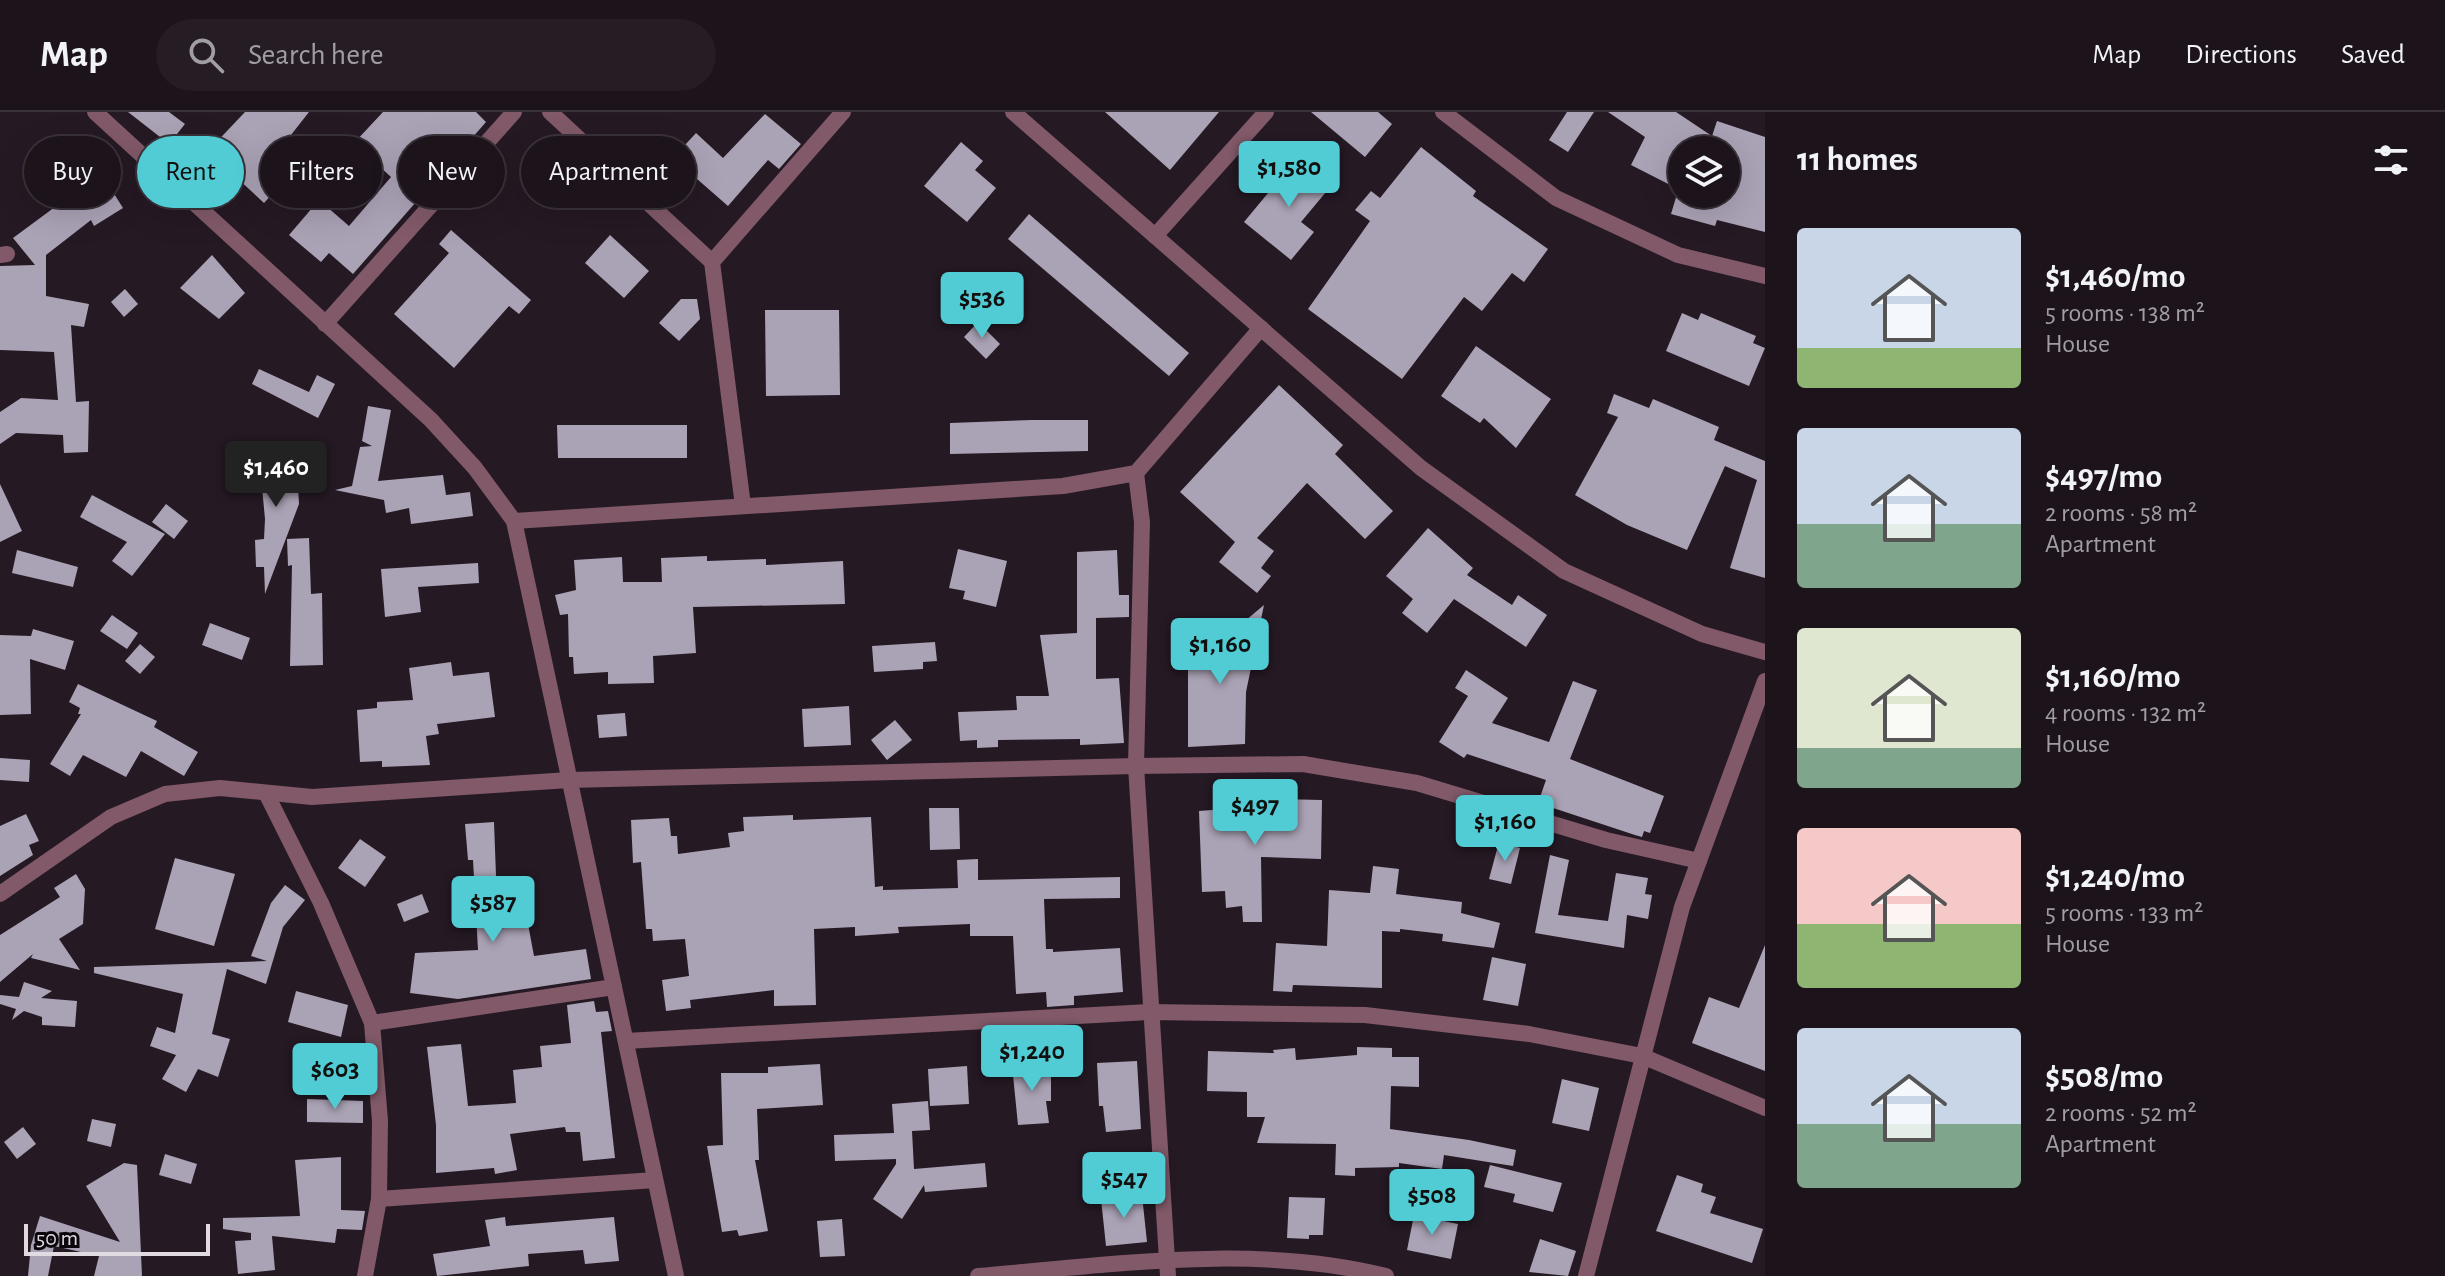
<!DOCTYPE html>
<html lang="en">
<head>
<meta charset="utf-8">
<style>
  :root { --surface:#1c131b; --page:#251c24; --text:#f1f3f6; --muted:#a09ea3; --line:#3a323a; --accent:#51ccd4 }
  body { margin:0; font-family:"Alegreya Sans",sans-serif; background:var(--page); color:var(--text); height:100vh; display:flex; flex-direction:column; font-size:30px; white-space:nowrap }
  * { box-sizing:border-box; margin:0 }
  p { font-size:26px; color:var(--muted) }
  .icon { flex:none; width:44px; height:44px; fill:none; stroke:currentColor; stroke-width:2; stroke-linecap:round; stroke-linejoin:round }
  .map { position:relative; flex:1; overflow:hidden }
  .sheet { display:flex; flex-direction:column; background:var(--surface); width:680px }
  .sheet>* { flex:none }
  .guide { position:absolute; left:24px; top:24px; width:760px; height:72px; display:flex; gap:16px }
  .controls { position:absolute; left:1668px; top:24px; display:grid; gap:16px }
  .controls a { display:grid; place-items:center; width:72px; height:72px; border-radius:50%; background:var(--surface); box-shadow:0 8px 32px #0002,0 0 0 2px var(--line); font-size:40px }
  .scale { position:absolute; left:24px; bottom:20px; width:186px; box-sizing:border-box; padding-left:8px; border:4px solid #e2dae1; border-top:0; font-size:22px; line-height:28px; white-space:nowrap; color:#e2dae1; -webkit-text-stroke:6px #0b060b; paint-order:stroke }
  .price { position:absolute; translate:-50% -68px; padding:0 18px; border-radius:8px; background:var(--accent); color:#111; font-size:26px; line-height:52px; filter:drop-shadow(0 2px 4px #0008) }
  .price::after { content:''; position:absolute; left:50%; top:48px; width:24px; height:18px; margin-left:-12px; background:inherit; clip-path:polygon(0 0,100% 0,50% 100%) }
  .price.active { background:#222; color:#fff }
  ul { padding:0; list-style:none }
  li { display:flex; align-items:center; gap:24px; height:200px; padding:0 32px }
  li span { display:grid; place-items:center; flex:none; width:224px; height:160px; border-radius:8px; color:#555 }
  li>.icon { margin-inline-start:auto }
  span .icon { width:96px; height:96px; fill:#fffc; stroke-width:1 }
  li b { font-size:34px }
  h2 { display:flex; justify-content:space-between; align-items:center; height:96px; padding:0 32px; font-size:34px }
  .tag { padding:0 28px; border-radius:36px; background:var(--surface); box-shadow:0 8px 32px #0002,0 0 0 2px var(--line); font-size:28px; line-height:72px }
  .tag.active { background:var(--accent); color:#111 }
  header { display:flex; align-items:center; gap:48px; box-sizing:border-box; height:112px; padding:0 40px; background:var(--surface); border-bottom:2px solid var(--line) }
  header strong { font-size:38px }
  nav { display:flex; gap:44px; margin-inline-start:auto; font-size:28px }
  .search { width:560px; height:72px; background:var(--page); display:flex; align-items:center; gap:20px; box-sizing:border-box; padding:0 28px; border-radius:44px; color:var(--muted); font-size:30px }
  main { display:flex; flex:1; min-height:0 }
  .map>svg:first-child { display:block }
  .building { fill:#aaa2b5 }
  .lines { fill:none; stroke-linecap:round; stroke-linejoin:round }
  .street { stroke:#815968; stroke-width:16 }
</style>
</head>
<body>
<header>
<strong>Map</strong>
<div class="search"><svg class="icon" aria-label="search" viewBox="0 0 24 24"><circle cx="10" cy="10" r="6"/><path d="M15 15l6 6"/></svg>Search here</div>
<nav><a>Map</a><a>Directions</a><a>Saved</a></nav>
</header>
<main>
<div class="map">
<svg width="1765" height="1164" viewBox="0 0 1765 1164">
  <rect width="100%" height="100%" fill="#251924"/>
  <g class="building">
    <polygon points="128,0 169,0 185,12 169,32"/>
    <polygon points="245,0 309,0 280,37 298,54 264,91 208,39"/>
    <polygon points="383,0 476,0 486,10 353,162 329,141 321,150 289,123 319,88 349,114 391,65 354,31"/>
    <polygon points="1105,0 1219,0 1170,58"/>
    <polygon points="1311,0 1378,0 1392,12 1365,45"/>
    <polygon points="1567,0 1594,0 1568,40 1549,28"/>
    <polygon points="1608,0 1676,0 1712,24 1717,9 1765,25 1765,120 1717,108 1715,114 1671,102 1677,82 1726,82 1726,38 1682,38 1682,79 1631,53 1645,25"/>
    <polygon points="765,2 801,32 779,57 768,48 728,94 673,46 696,21 723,46"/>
    <polygon points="961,30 983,49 975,58 996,76 967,110 924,74"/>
    <polygon points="1421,35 1476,79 1473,84 1548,137 1524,170 1512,161 1482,199 1464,185 1402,267 1308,197 1370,109 1355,98 1371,79 1380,86"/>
    <polygon points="1297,46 1331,74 1301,110 1314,120 1291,148 1244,110"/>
    <polygon points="101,61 123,96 94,114 91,108 46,143 46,184 89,192 84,215 71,213 76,290 89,289 88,340 64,341 63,323 16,321 0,332 0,300 21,286 58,288 54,240 0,238 0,154 35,153 13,126"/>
    <polygon points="1029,102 1189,241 1169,264 1008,127"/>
    <polygon points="451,118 531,188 519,202 509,194 454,256 394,202 449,141 439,132"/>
    <polygon points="610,123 649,159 624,186 585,151"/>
    <polygon points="212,143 245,181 219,207 180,176"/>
    <polygon points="125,177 138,192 124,205 111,190"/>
    <polygon points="681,187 697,187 700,207 679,229 659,211"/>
    <polygon points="765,198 839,198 840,283 766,284"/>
    <polygon points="1682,201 1698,208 1701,201 1756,224 1753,231 1765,236 1749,274 1666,239"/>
    <polygon points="978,210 1000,232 986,247 964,225"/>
    <polygon points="1476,234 1551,287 1516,336 1484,306 1480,311 1441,284"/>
    <polygon points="259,257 309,280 317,263 335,272 318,306 252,272"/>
    <polygon points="1279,273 1343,333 1335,342 1393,399 1365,427 1307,371 1257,426 1274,439 1261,456 1271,464 1257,481 1219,450 1235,430 1180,380"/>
    <polygon points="1614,282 1649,296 1653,287 1719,315 1714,328 1765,349 1765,466 1730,456 1757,368 1725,354 1687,438 1627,413 1575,383 1618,305 1607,301"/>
    <polygon points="368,294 391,298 378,369 443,363 446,383 470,380 473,404 411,412 409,396 386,401 384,388 335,378 352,374 360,335 372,334 362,329"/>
    <polygon points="1032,308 1088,308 1088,339 950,342 950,311"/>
    <polygon points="557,313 687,313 687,346 558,346"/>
    <polygon points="291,340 293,358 297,358 299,392 265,482 264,455 256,455 255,428 264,427 265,407 259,343"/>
    <polygon points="0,372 22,419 0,430"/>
    <polygon points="92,383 165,422 132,464 112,449 127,430 80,405"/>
    <polygon points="166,392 188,409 174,427 152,410"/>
    <polygon points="1428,416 1473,456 1467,463 1512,493 1518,483 1547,503 1526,535 1454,487 1427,521 1402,501 1413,487 1386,464"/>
    <polygon points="309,426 311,482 322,481 323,553 290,554 292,453 288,454 287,427"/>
    <polygon points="958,437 1007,449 996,495 963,487 965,479 949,476"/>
    <polygon points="17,438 78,455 73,475 12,461"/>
    <polygon points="1117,438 1119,483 1129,483 1129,505 1096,506 1096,567 1119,566 1124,631 1080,633 1080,627 998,628 998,635 977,636 977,628 960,629 958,600 1017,598 1016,584 1049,584 1040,523 1077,521 1077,440"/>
    <polygon points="707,444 707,449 766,447 766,453 843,449 845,492 693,495 696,541 653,544 654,571 608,572 608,560 574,562 573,545 569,545 568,502 560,503 555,483 576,478 574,448 622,445 623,470 662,470 661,446"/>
    <polygon points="478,451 479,471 418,475 421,500 385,505 381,457"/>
    <polygon points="1264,493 1246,580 1245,632 1188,635 1188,526 1236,526 1239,514"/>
    <polygon points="112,503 138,521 127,537 100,519"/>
    <polygon points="210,511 250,526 242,548 202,533"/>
    <polygon points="33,517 74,529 65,558 30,547 31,602 0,603 0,523 31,524"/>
    <polygon points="935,530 937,549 923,550 923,557 874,560 872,534"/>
    <polygon points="140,532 155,545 140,562 125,549"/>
    <polygon points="451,550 453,564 489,560 495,605 437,612 439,622 426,624 430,653 382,655 382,649 360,650 357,598 377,596 377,590 413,588 409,556"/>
    <polygon points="1466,558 1508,586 1492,611 1549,630 1573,569 1597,578 1570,647 1664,684 1650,721 1644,719 1642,725 1635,723 1538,691 1546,668 1467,642 1464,646 1439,630 1468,584 1455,576"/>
    <polygon points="78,572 157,609 154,615 198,640 184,664 141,639 126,665 83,643 70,664 50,652 81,602 78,602 80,596 69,590"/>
    <polygon points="849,594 851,633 804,635 802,597"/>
    <polygon points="625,601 627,624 599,626 597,603"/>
    <polygon points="895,608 912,628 887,648 871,628"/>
    <polygon points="0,646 30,648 29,670 0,668"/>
    <polygon points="1277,687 1322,688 1321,747 1261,745 1262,810 1243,810 1242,794 1226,796 1225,779 1202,780 1199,699 1277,693"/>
    <polygon points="929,696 959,696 960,737 930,738"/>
    <polygon points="26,702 39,729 29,733 33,743 0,764 0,714"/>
    <polygon points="793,703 793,708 871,705 875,775 883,774 883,778 958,776 957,748 978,747 978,768 1120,765 1120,786 1044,787 1046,837 1053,837 1053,840 1120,836 1123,880 1074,884 1074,893 1047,895 1046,880 1016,882 1013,824 970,824 970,812 898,815 899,821 855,824 855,815 814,817 816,893 774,894 774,878 690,888 691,896 666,899 662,868 689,864 685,827 653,829 652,817 646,817 641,750 633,751 631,708 669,706 671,724 677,724 678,742 730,735 728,721 744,719 743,705"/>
    <polygon points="494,710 498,817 528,812 534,844 586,837 591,867 458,887 410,881 415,841 478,838 473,748 468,748 465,712"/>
    <polygon points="360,727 386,745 365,775 338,756"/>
    <polygon points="1499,730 1520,736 1511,772 1489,767"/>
    <polygon points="1550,743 1569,748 1558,803 1608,809 1616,761 1648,766 1645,782 1652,783 1648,807 1627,803 1624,836 1535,821"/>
    <polygon points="175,746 235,762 214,834 155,817"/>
    <polygon points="1373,754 1399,757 1396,782 1462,790 1461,801 1500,811 1494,836 1442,829 1443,822 1400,817 1400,820 1382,819 1382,876 1293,873 1292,880 1273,879 1276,831 1327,834 1329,778 1370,781"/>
    <polygon points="76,762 85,777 83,812 59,827 80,858 31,846 33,842 0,870 0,823 60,785 54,776"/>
    <polygon points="285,773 305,788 283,815 266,872 227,857 212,922 230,927 218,965 198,957 186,980 162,967 176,943 150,934 157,915 175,921 183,882 94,861 94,855 267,849 251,844 271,791"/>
    <polygon points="422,782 429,800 404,810 397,792"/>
    <polygon points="1765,833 1765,959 1692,931 1709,885 1739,896"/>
    <polygon points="1492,845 1526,852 1518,894 1483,888"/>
    <polygon points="24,870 52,879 41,886 77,889 75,915 42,913 42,905 24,899 12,908 16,897 0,892 0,883 19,885"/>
    <polygon points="296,879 348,893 341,925 288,910"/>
    <polygon points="594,889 596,900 608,899 612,919 601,920 615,1046 583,1049 580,1020 566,1020 565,1015 510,1022 517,1058 495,1062 494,1056 436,1061 436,1013 427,935 461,932 468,994 516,991 513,958 542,955 540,934 571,931 567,893"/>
    <polygon points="1357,935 1392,936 1392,945 1419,945 1419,975 1391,974 1390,1017 1469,1028 1516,1038 1513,1054 1444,1043 1442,1057 1399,1051 1399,1055 1355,1056 1355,1064 1335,1063 1336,1032 1257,1031 1265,1005 1247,1005 1247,980 1207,979 1208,939 1274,941 1273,938 1295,936 1296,948 1357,943"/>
    <polygon points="1137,949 1141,1017 1106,1020 1103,994 1099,994 1097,951"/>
    <polygon points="820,952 823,993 757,997 759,1048 755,1048 768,1119 739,1124 737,1118 722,1120 707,1034 723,1033 721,961 768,961 768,955"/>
    <polygon points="1051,952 1051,989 1046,989 1049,1011 1018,1013 1012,953"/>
    <polygon points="967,954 969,992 930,994 928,957"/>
    <polygon points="1562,967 1599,976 1589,1019 1552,1011"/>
    <polygon points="307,987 363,989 363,1011 307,1010"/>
    <polygon points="928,989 930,1018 912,1019 914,1057 985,1051 987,1075 925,1080 924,1073 902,1107 873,1087 896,1052 896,1047 835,1049 834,1023 894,1021 892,992"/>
    <polygon points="92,1007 116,1012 111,1035 87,1029"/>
    <polygon points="23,1015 36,1032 17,1047 4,1030"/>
    <polygon points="165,1042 197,1052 191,1072 159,1063"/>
    <polygon points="341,1045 341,1098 365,1099 362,1118 337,1117 335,1131 272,1124 275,1158 238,1162 235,1129 251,1128 251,1121 223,1117 223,1106 300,1104 295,1048"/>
    <polygon points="124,1051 137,1053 142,1164 94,1164 99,1144 54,1134 48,1164 28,1164 31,1133 40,1104 120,1130 86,1074"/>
    <polygon points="1490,1053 1562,1071 1553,1100 1513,1090 1515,1082 1484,1075"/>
    <polygon points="1677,1063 1703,1072 1701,1080 1716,1085 1710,1101 1763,1117 1752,1151 1656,1119"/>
    <polygon points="1142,1083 1147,1130 1106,1134 1101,1087"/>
    <polygon points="1289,1085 1325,1086 1323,1123 1309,1123 1309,1127 1287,1126"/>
    <polygon points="1414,1103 1458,1112 1451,1147 1407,1138"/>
    <polygon points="505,1105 506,1114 614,1105 619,1149 585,1152 583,1138 528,1142 529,1154 437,1164 433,1142 490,1134 485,1108"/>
    <polygon points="842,1107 845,1144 820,1145 817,1109"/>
    <polygon points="1540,1127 1576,1139 1568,1164 1529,1160"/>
  </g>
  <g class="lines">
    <g class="street">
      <polyline points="95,0 431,308 475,356 514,409 676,1164"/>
      <polyline points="550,0 712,150"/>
      <polyline points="1013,0 1421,356 1564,459 1702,522 1765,540"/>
      <polyline points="1443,0 1556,86 1678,143 1765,164"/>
      <polyline points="1155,124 1266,0"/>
      <polyline points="0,143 7,142"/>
      <polyline points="325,212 514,0"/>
      <polyline points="1136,361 1142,410 1136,654 1168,1164"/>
      <polyline points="743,394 712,150 843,0"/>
      <polyline points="514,409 1063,374 1136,361 1261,216"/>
      <polyline points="267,683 321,791 372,911 380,1009 379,1087 365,1164"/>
      <polyline points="0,782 111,705 165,682 220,676 312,685 569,668 1136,654 1303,652 1417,671 1606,728 1699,749"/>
      <polyline points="372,911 614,875"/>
      <polyline points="626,929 1149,900 1365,903 1529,922 1642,944 1765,996"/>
      <polyline points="379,1087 655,1068"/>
      <path d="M978,1164C1111,1153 1254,1131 1386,1164"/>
      <polyline points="1586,1164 1682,795 1765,569"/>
    </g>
  </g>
</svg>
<div class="controls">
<a><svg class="icon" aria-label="layers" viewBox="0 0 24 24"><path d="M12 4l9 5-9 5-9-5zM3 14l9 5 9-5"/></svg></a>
</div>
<div class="scale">50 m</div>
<b class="price" style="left:1289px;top:97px">$1,580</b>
<b class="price" style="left:982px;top:228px">$536</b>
<b class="price active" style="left:276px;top:397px">$1,460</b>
<b class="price" style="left:1220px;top:574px">$1,160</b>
<b class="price" style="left:1255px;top:735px">$497</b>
<b class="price" style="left:1505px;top:751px">$1,160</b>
<b class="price" style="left:493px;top:832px">$587</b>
<b class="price" style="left:1032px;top:981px">$1,240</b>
<b class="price" style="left:335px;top:999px">$603</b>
<b class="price" style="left:1124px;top:1108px">$547</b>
<b class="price" style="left:1432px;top:1125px">$508</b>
<div class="guide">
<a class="tag">Buy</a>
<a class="tag active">Rent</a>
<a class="tag">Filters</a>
<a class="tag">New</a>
<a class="tag">Apartment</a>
</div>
</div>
<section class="sheet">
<h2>11 homes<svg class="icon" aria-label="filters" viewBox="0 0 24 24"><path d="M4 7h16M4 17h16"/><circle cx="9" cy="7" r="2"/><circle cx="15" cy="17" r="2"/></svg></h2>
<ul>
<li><span style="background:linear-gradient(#c9d6e8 75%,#8fb573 0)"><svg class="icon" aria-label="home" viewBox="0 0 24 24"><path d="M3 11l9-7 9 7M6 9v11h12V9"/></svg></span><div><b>$1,460/mo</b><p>5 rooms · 138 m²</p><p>House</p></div></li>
<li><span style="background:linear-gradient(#c9d6e8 60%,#7fa58c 0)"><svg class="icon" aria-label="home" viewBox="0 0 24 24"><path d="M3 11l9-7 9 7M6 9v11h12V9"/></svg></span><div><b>$497/mo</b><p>2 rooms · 58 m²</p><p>Apartment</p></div></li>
<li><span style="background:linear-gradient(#dfe7d0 75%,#7fa58c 0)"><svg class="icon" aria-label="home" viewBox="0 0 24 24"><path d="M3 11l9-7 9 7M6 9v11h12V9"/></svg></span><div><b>$1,160/mo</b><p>4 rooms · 132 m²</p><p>House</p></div></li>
<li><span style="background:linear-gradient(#f6c9c9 60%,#8fb573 0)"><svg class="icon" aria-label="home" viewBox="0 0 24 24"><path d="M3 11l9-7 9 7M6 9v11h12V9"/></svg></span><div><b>$1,240/mo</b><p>5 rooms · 133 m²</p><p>House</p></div></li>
<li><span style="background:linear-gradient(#c9d6e8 60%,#7fa58c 0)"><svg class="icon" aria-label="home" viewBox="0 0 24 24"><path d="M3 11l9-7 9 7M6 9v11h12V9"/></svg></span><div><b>$508/mo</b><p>2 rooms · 52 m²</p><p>Apartment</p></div></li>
</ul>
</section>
</main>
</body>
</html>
